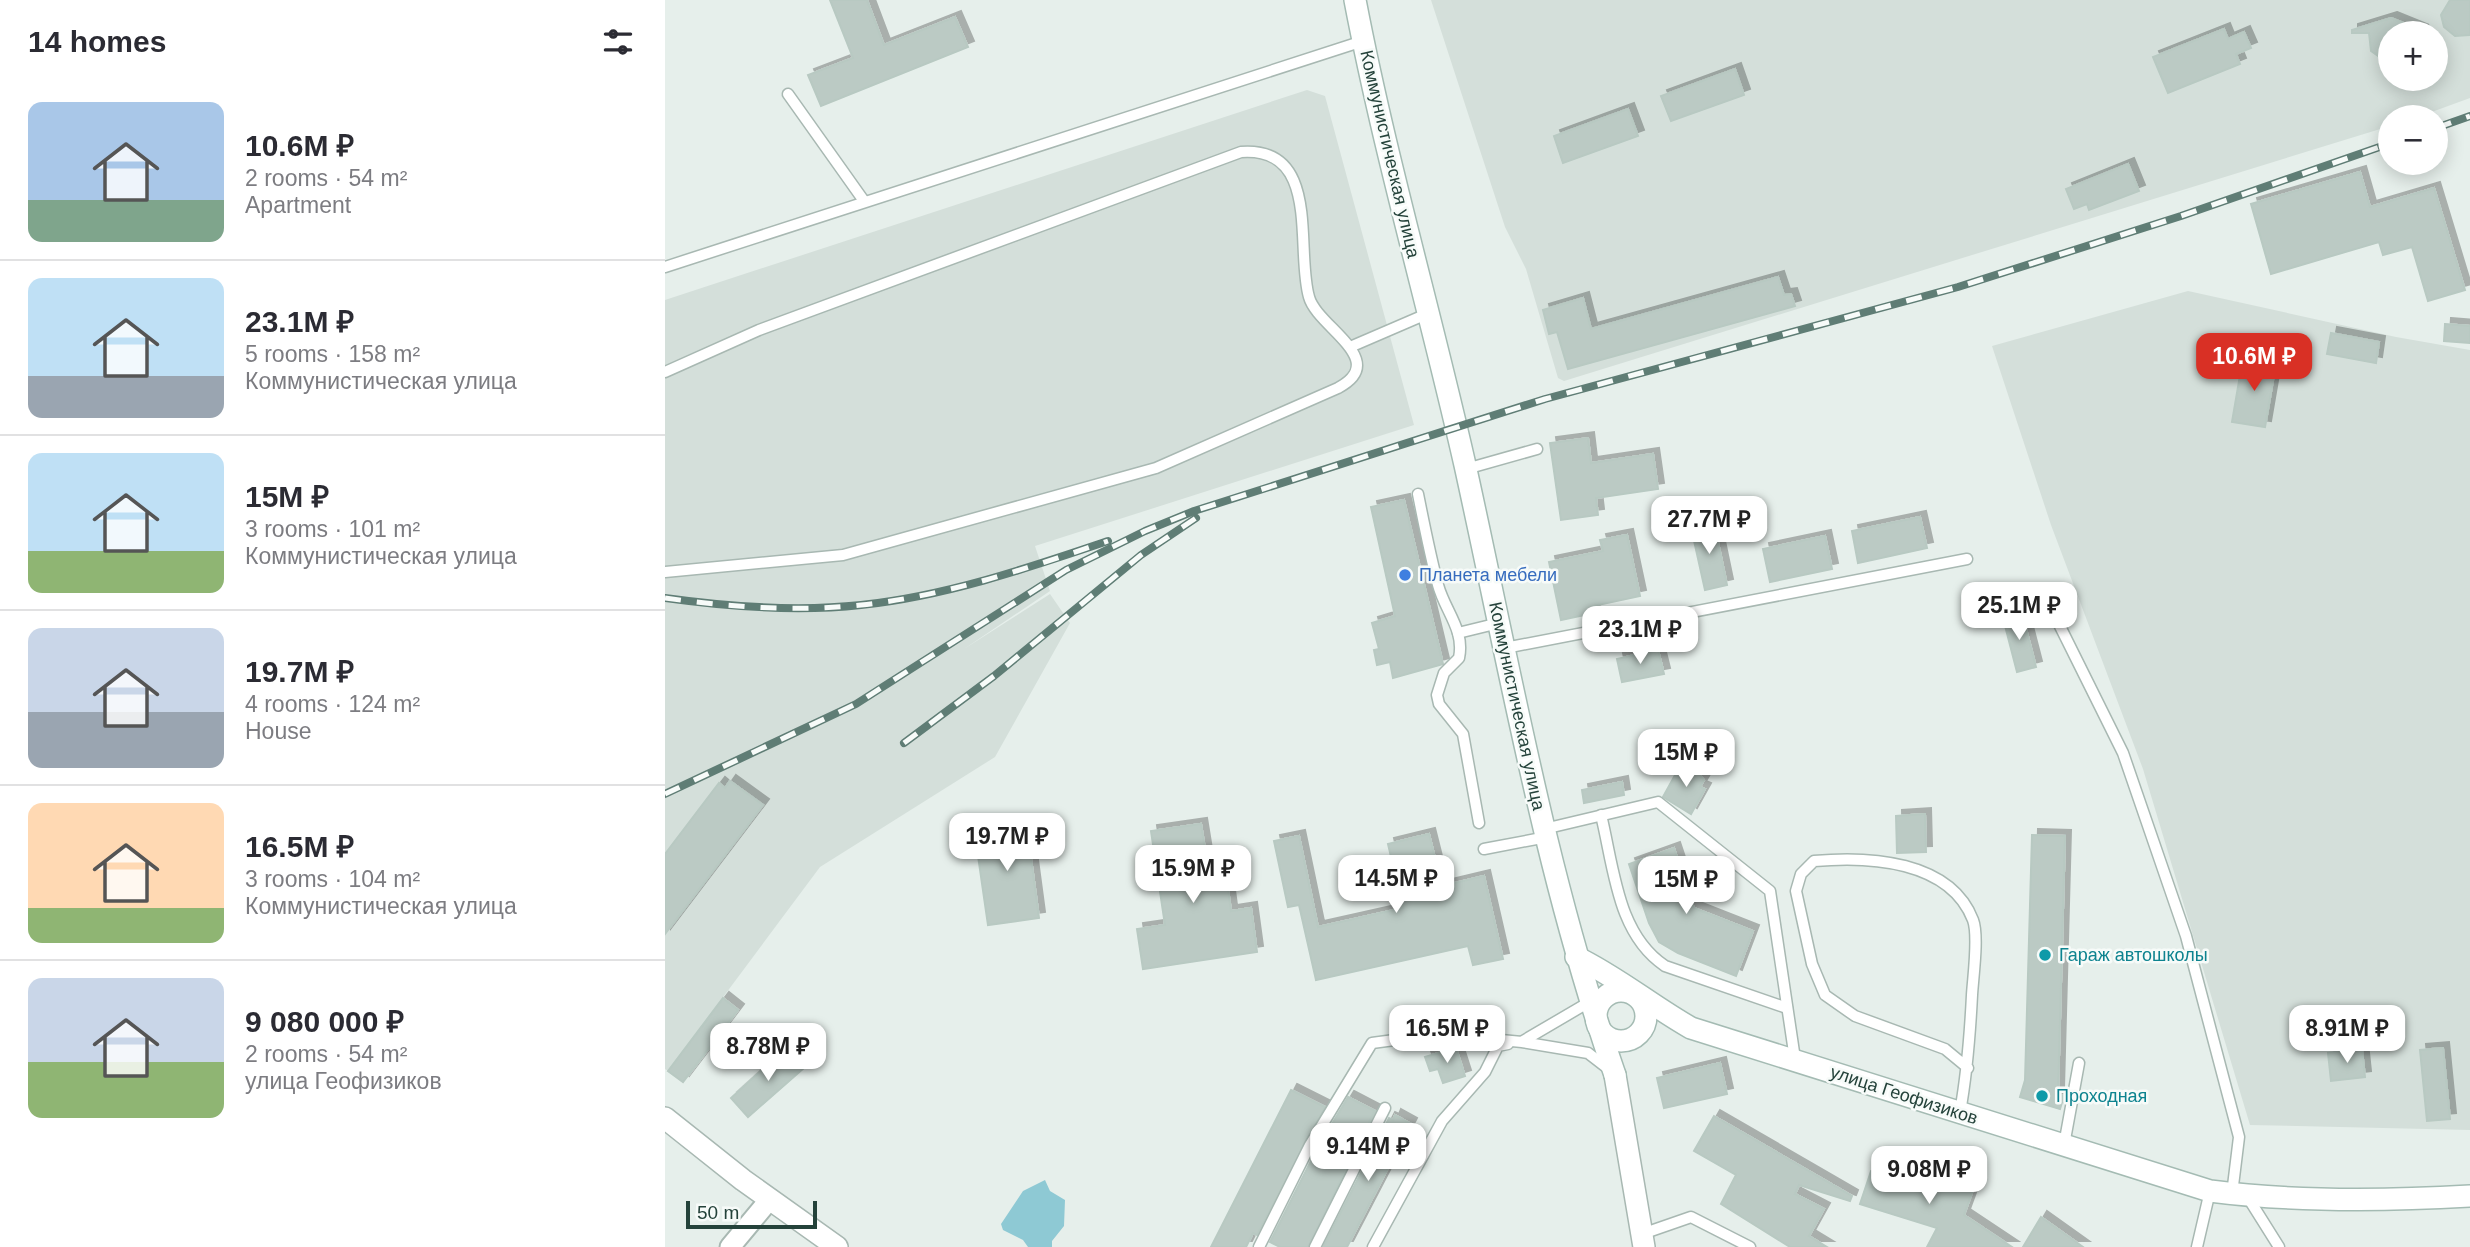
<!DOCTYPE html>
<html lang="en">
<head>
<meta charset="utf-8">
<style>
  :root { --surface:#fff; --page:#f7f7f7; --text:#2b2b33; --muted:#7c7c81; --line:#e1e1e2; --accent:#d93025 }
  body { margin:0; font-family:Arial,sans-serif; background:var(--page); color:var(--text); height:100vh; display:flex; flex-direction:column; font-size:26px; white-space:nowrap }
  * { box-sizing:border-box; margin:0 }
  p { font-size:23px; color:var(--muted) }
  .icon { flex:none; width:38px; height:38px; fill:none; stroke:currentColor; stroke-width:2; stroke-linecap:round; stroke-linejoin:round }
  .map { position:relative; flex:1; overflow:hidden }
  .panel { display:flex; flex-direction:column; background:var(--surface); width:665px }
  .panel>* { flex:none }
  .controls { position:absolute; left:1713px; top:21px; display:grid; gap:14px }
  .controls a { display:grid; place-items:center; width:70px; height:70px; border-radius:50%; background:var(--surface); box-shadow:0 4px 18px #0003; font-size:35px }
  .scale { position:absolute; left:21px; bottom:18px; width:131px; box-sizing:border-box; padding-left:7px; border:4px solid #24423a; border-top:0; font-size:19px; line-height:24px; white-space:nowrap; color:#24423a; -webkit-text-stroke:5px #f7fbf9; paint-order:stroke }
  .price { position:absolute; translate:-50% -60px; padding:0 16px; border-radius:14px; background:#fff; color:#222; font-size:23px; line-height:46px; filter:drop-shadow(0 2px 4px #0008) }
  .price::after { content:''; position:absolute; left:50%; top:42px; width:21px; height:16px; margin-left:-10px; background:inherit; clip-path:polygon(0 0,100% 0,50% 100%) }
  .price.active { background:var(--accent); color:#fff }
  ul { padding:0; list-style:none }
  li { display:flex; align-items:center; gap:21px; height:175px; padding:0 28px }
  li+li { border-top:2px solid var(--line) }
  li span { display:grid; place-items:center; flex:none; width:196px; height:140px; border-radius:14px; color:#555 }
  li>.icon { margin-inline-start:auto }
  span .icon { width:84px; height:84px; fill:#fffc; stroke-width:1 }
  li b { font-size:30px }
  h2 { display:flex; justify-content:space-between; align-items:center; height:84px; padding:0 28px; font-size:30px }
  main { display:flex; flex:1; min-height:0 }
  .map>svg:first-child { display:block }
  .built { fill:#d4dfda; fill-rule:evenodd }
  .water { fill:#8ec9d4 }
  .building { fill:#bbcac4; stroke:#b8c9c2; stroke-width:2; filter:url(#shadow) }
  .lines { fill:none; stroke-linecap:round; stroke-linejoin:round }
  .service-casing { stroke:#a8b8b2; stroke-width:13 }
  .minor-casing { stroke:#a8b8b2; stroke-width:23 }
  .tertiary-casing { stroke:#a8b8b2; stroke-width:24 }
  .secondary-casing { stroke:#a4bbb3; stroke-width:24 }
  .service { stroke:#fff; stroke-width:10 }
  .minor { stroke:#fff; stroke-width:19 }
  .tertiary { stroke:#fff; stroke-width:21 }
  .secondary { stroke:#fff; stroke-width:21 }
  .rail-casing { stroke:#5f7d75; stroke-width:8 }
  .rail { stroke:#f7fbf9; stroke-width:5; stroke-dasharray:16; stroke-linecap:butt }
  .shop-dot { fill:#3f7fe0; stroke:#f7fbf9; stroke-width:2.5 }
  .culture-dot { fill:#0f9aa8; stroke:#f7fbf9; stroke-width:2.5 }
  .labels { text-anchor:middle; stroke-width:5; stroke-linejoin:round; paint-order:stroke }
  .street-label { font-size:18px; fill:#24423a; stroke:#f7fbf9 }
  .shop-label { font-size:18px; fill:#366cbe; stroke:#f7fbf9; text-anchor:start }
  .culture-label { font-size:18px; fill:#0d838f; stroke:#f7fbf9; text-anchor:start }
</style>
</head>
<body>
<main>
<section class="panel">
<h2>14 homes<svg class="icon" aria-label="filters" viewBox="0 0 24 24"><path d="M4 7h16M4 17h16"/><circle cx="9" cy="7" r="2"/><circle cx="15" cy="17" r="2"/></svg></h2>
<ul>
<li><span style="background:linear-gradient(#a9c7e8 70%,#7fa58c 0)"><svg class="icon" aria-label="home" viewBox="0 0 24 24"><path d="M3 11l9-7 9 7M6 9v11h12V9"/></svg></span><div><b>10.6M ₽</b><p>2 rooms · 54 m²</p><p>Apartment</p></div></li>
<li><span style="background:linear-gradient(#bfe0f5 70%,#9aa5b1 0)"><svg class="icon" aria-label="home" viewBox="0 0 24 24"><path d="M3 11l9-7 9 7M6 9v11h12V9"/></svg></span><div><b>23.1M ₽</b><p>5 rooms · 158 m²</p><p>Коммунистическая улица</p></div></li>
<li><span style="background:linear-gradient(#bfe0f5 70%,#8fb573 0)"><svg class="icon" aria-label="home" viewBox="0 0 24 24"><path d="M3 11l9-7 9 7M6 9v11h12V9"/></svg></span><div><b>15M ₽</b><p>3 rooms · 101 m²</p><p>Коммунистическая улица</p></div></li>
<li><span style="background:linear-gradient(#c9d6e8 60%,#9aa5b1 0)"><svg class="icon" aria-label="home" viewBox="0 0 24 24"><path d="M3 11l9-7 9 7M6 9v11h12V9"/></svg></span><div><b>19.7M ₽</b><p>4 rooms · 124 m²</p><p>House</p></div></li>
<li><span style="background:linear-gradient(#ffd9b3 75%,#8fb573 0)"><svg class="icon" aria-label="home" viewBox="0 0 24 24"><path d="M3 11l9-7 9 7M6 9v11h12V9"/></svg></span><div><b>16.5M ₽</b><p>3 rooms · 104 m²</p><p>Коммунистическая улица</p></div></li>
<li><span style="background:linear-gradient(#c9d6e8 60%,#8fb573 0)"><svg class="icon" aria-label="home" viewBox="0 0 24 24"><path d="M3 11l9-7 9 7M6 9v11h12V9"/></svg></span><div><b>9 080 000 ₽</b><p>2 rooms · 54 m²</p><p>улица Геофизиков</p></div></li>
</ul>
</section>
<div class="map">
<svg width="1805" height="1247" viewBox="0 0 1805 1247">
  <defs>
    <filter id="shadow"><feDropShadow dx="6" dy="-6" stdDeviation="0" flood-color="#0004"/></filter>
  </defs>
  <rect width="100%" height="100%" fill="#e6efeb"/>
  <g class="built">
    <path d="M766,0H1805V98L1753,117H1726L1725,126L899,381L893,378L861,269L840,227ZM1726,33H1771V79H1726Z"/>
    <polygon points="642,90 660,96 749,425 370,546 385,591 299,649 385,594 405,623 330,757 155,867 3,1071 0,1069 0,300"/>
    <polygon points="1523,291 1731,337 1805,350 1805,1130 1585,1125 1478,769 1386,525 1327,346"/>
  </g>
  <polygon class="water" points="380,1180 385,1191 400,1200 399,1226 387,1241 387,1247 363,1247 358,1240 338,1230 336,1224 358,1191"/>
  <g class="building">
    <polygon points="165,0 202,0 219,45 290,17 303,47 156,106 143,75 188,58"/>
    <polygon points="1785,0 1805,0 1805,35 1790,36 1779,27 1776,15"/>
    <polygon points="1726,18 1758,31 1726,33 1726,59 1716,58 1706,51 1704,33 1687,33 1687,30"/>
    <polygon points="1559,29 1563,39 1579,32 1586,48 1571,54 1575,64 1503,93 1488,57"/>
    <polygon points="1070,69 1079,95 1006,121 996,96"/>
    <polygon points="963,109 973,136 898,163 889,136"/>
    <polygon points="1463,164 1474,191 1424,210 1422,204 1409,209 1401,189"/>
    <polygon points="1695,172 1705,207 1769,188 1800,290 1763,301 1747,247 1718,255 1714,242 1606,274 1586,204"/>
    <polygon points="1113,277 1119,295 1126,294 1130,306 903,369 892,332 884,334 878,310 918,298 926,329"/>
    <polygon points="1780,324 1805,326 1805,343 1779,341"/>
    <polygon points="1666,333 1714,342 1711,363 1662,354"/>
    <polygon points="1578,358 1611,363 1600,427 1567,422"/>
    <polygon points="923,438 926,463 988,454 993,489 931,498 933,515 896,520 885,443"/>
    <polygon points="739,500 778,664 728,678 725,662 712,665 709,650 714,649 707,623 730,616 706,507"/>
    <polygon points="1255,517 1262,548 1193,563 1187,531"/>
    <polygon points="1049,523 1062,585 1040,590 1026,527"/>
    <polygon points="962,535 975,596 928,606 929,613 896,620 884,562 938,551 935,540"/>
    <polygon points="1160,536 1167,569 1105,582 1098,549"/>
    <polygon points="1357,613 1371,667 1352,672 1338,618"/>
    <polygon points="993,650 999,674 957,682 952,659"/>
    <polygon points="1027,766 1039,780 1035,787 1040,789 1026,814 998,797 1014,768"/>
    <polygon points="65,781 98,805 0,934 0,854 54,783 60,788"/>
    <polygon points="957,782 959,795 919,803 917,790"/>
    <polygon points="1260,814 1261,852 1232,853 1231,816"/>
    <polygon points="361,821 374,918 323,925 309,828"/>
    <polygon points="536,824 542,861 559,859 566,911 586,908 592,952 478,969 472,929 500,925 486,831"/>
    <polygon points="764,834 777,886 819,876 838,959 808,965 803,946 651,980 634,905 623,907 609,841 634,836 653,927 738,908 723,844"/>
    <polygon points="1367,835 1400,836 1393,1094 1399,1096 1395,1109 1355,1097 1360,1080"/>
    <polygon points="1009,848 1029,908 1088,931 1071,976 1013,953 994,942 984,923 964,864"/>
    <polygon points="58,998 73,1010 18,1082 3,1071"/>
    <polygon points="121,1048 139,1068 83,1117 66,1098"/>
    <polygon points="791,1048 800,1076 778,1083 773,1069 765,1071 760,1057"/>
    <polygon points="1778,1048 1785,1119 1762,1121 1755,1050"/>
    <polygon points="1697,1049 1700,1077 1666,1081 1663,1053"/>
    <polygon points="1055,1063 1062,1094 999,1108 992,1078"/>
    <polygon points="626,1090 660,1107 592,1235 588,1233 581,1247 546,1247"/>
    <polygon points="683,1097 710,1111 643,1247 615,1247 605,1242 652,1149"/>
    <polygon points="730,1115 746,1124 682,1247 658,1247 724,1118 728,1120"/>
    <polygon points="1049,1116 1187,1196 1185,1201 1134,1185 1130,1194 1159,1209 1144,1236 1162,1247 1125,1247 1056,1204 1071,1175 1029,1151"/>
    <polygon points="1232,1161 1308,1190 1299,1215 1347,1247 1262,1247 1272,1228 1195,1204 1206,1171 1225,1174"/>
    <polygon points="1376,1217 1418,1247 1358,1247"/>
  </g>
  <g class="lines">
    <g class="service-casing">
      <g id="service">
        <polyline points="123,94 199,201"/>
        <polyline points="0,267 698,41"/>
        <polyline points="685,347 764,313"/>
        <path d="M0,372L94,330L576,152C657,146 630,249 644,297C652,327 726,360 673,388L491,468L178,555L0,572"/>
        <polyline points="801,469 872,449"/>
        <path d="M753,494C759,524 765,555 773,585C780,611 800,630 794,658L779,673L772,695L774,704L798,734L814,823"/>
        <polyline points="1381,598 1458,753 1521,936 1574,1137 1567,1194"/>
        <polyline points="793,633 834,623"/>
        <polyline points="840,648 1302,559"/>
        <path d="M936,815C949,868 952,934 1000,966L1122,1008"/>
        <polyline points="879,829 993,802 1105,891 1130,1059"/>
        <polyline points="819,849 882,837"/>
        <polyline points="858,1041 926,1001"/>
        <path d="M1295,1112C1302,1073 1305,1035 1307,995C1308,977 1314,936 1308,920C1285,860 1203,856 1149,861L1136,874L1131,891L1147,964L1160,995L1190,1016L1280,1049L1303,1068"/>
        <polyline points="1399,1145 1414,1063"/>
        <polyline points="1582,1196 1614,1247"/>
        <polyline points="977,1234 1026,1217 1085,1247"/>
        <polyline points="594,1247 645,1145 707,1043 774,1034 857,1042 923,1053 945,1070"/>
        <polyline points="650,1247 720,1108"/>
        <polyline points="708,1247 777,1121 820,1072 833,1046 843,1044"/>
        <polyline points="1532,1247 1545,1191"/>
      </g>
    </g>
    <g class="minor-casing">
      <polyline id="minor" points="65,1247 105,1199"/>
    </g>
    <g class="tertiary-casing">
      <g id="tertiary">
        <polyline points="950,1075 979,1247"/>
        <polyline points="0,1118 78,1180 172,1247"/>
      </g>
    </g>
    <g class="secondary-casing">
      <g id="secondary">
        <path d="M690,0C720,157 765,310 800,465C845,669 881,877 950,1075"/>
        <path d="M911,957C951,976 987,1006 1026,1028L1545,1191C1630,1202 1719,1201 1805,1196"/>
        <circle cx="956" cy="1016" r="25"/>
      </g>
    </g>
    <use href="#service" class="service"/>
    <use href="#minor" class="minor"/>
    <use href="#tertiary" class="tertiary"/>
    <use href="#secondary" class="secondary"/>
    <g class="rail-casing">
      <g id="rail">
        <polyline points="1771,128 1805,116"/>
        <path d="M0,598C65,607 131,612 196,605C281,596 363,568 443,541"/>
        <polyline points="239,743 329,676 476,555 531,518"/>
        <polyline points="0,794 191,704 401,570 480,531 529,511 880,399 1293,287 1516,216 1726,143"/>
      </g>
    </g>
    <use href="#rail" class="rail"/>
  </g>
  <circle class="shop-dot" cx="740" cy="575" r="7"/>
  <g class="culture-dot">
    <circle cx="1380" cy="955" r="7"/>
    <circle cx="1377" cy="1096" r="7"/>
  </g>
  <g class="labels">
    <g class="street-label">
      <text transform="translate(725 154) rotate(77)" y="6">Коммунистическая улица</text>
      <text transform="translate(852 706) rotate(78)" y="6">Коммунистическая улица</text>
      <text transform="translate(1239 1095) rotate(18)" y="6">улица Геофизиков</text>
    </g>
    <g class="shop-label">
      <text x="754" y="581">Планета мебели</text>
    </g>
    <g class="culture-label">
      <text x="1394" y="961">Гараж автошколы</text>
      <text x="1391" y="1102">Проходная</text>
    </g>
  </g>
</svg>
<div class="controls">
<a>+</a>
<a>−</a>
</div>
<div class="scale">50 m</div>
<b class="price active" style="left:1589px;top:393px">10.6M ₽</b>
<b class="price" style="left:1044px;top:556px">27.7M ₽</b>
<b class="price" style="left:1354px;top:642px">25.1M ₽</b>
<b class="price" style="left:975px;top:666px">23.1M ₽</b>
<b class="price" style="left:1021px;top:789px">15M ₽</b>
<b class="price" style="left:342px;top:873px">19.7M ₽</b>
<b class="price" style="left:528px;top:905px">15.9M ₽</b>
<b class="price" style="left:731px;top:915px">14.5M ₽</b>
<b class="price" style="left:1021px;top:916px">15M ₽</b>
<b class="price" style="left:782px;top:1065px">16.5M ₽</b>
<b class="price" style="left:1682px;top:1065px">8.91M ₽</b>
<b class="price" style="left:103px;top:1083px">8.78M ₽</b>
<b class="price" style="left:703px;top:1183px">9.14M ₽</b>
<b class="price" style="left:1264px;top:1206px">9.08M ₽</b>
</div>
</main>
</body>
</html>
